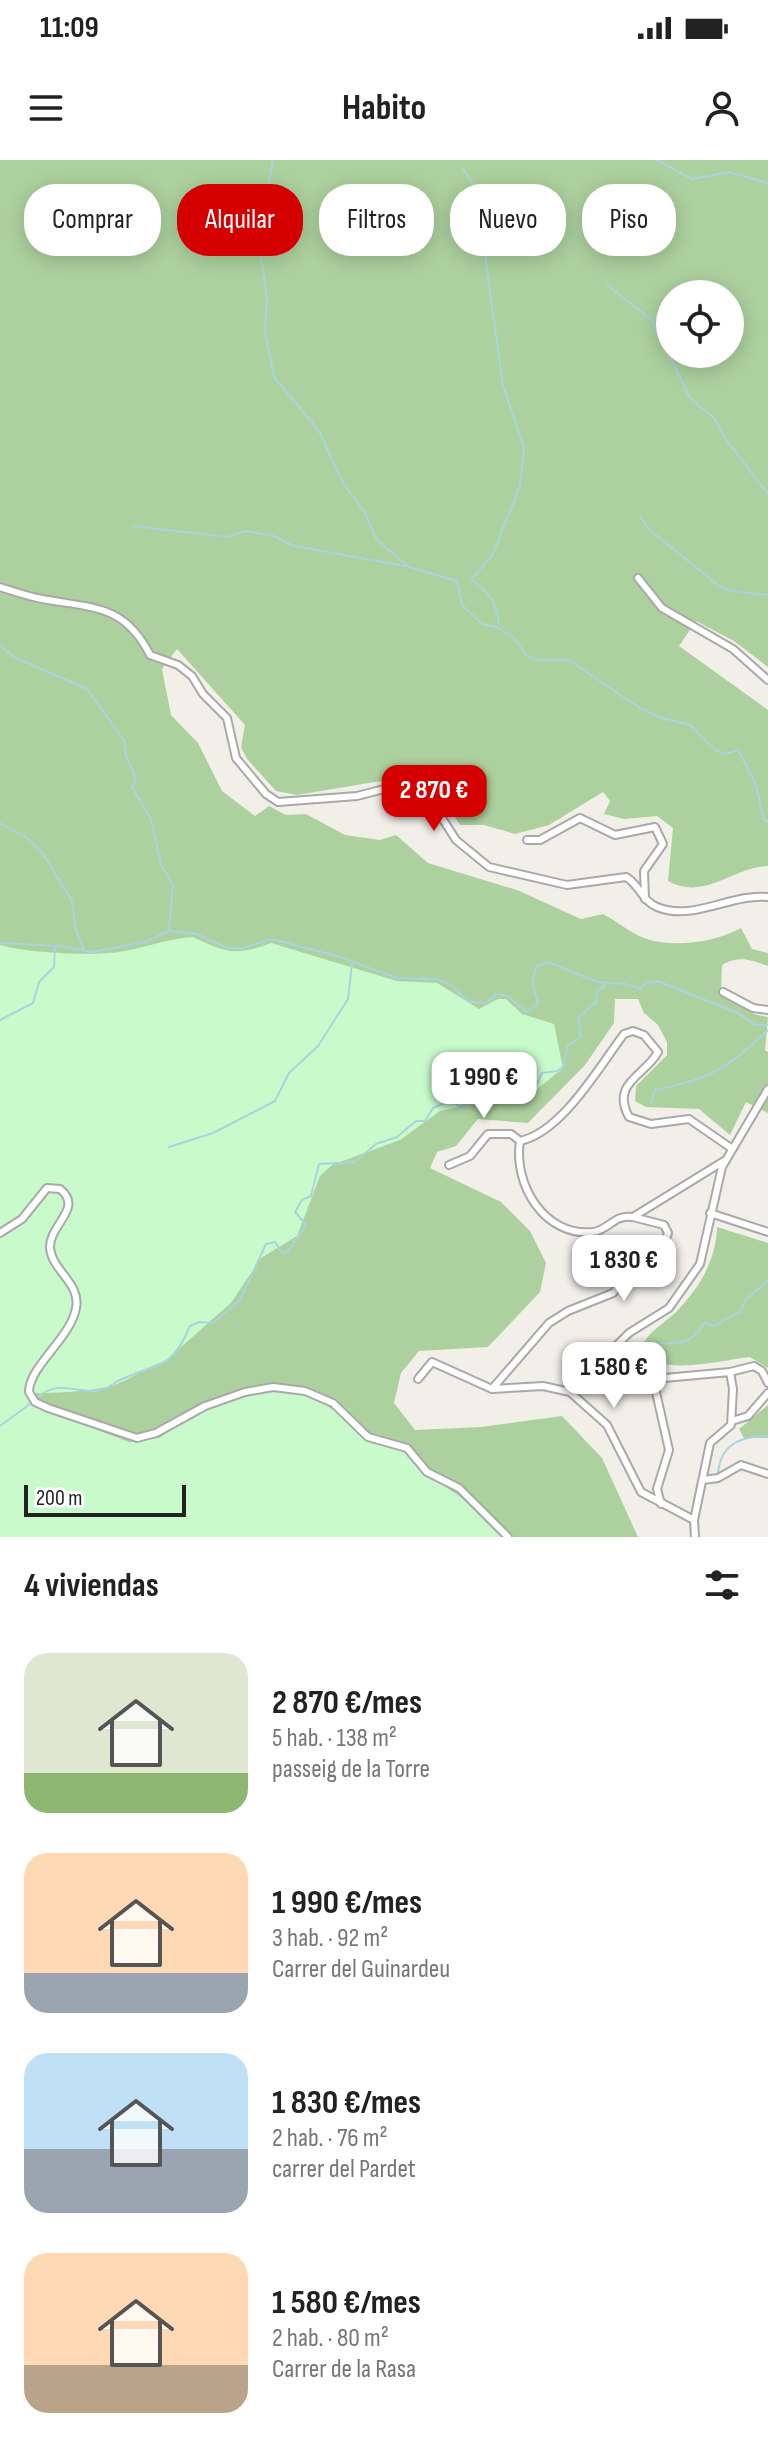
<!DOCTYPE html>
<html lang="es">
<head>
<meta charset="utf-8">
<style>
  :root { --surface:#fff; --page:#f6f6f6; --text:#222; --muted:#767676; --accent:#d40000 }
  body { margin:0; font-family:"Sofia Sans Condensed",sans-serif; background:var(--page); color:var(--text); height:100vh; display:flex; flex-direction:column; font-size:30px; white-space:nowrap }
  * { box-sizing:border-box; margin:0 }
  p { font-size:26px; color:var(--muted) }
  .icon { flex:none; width:44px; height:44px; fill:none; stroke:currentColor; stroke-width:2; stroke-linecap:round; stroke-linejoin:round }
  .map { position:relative; height:1377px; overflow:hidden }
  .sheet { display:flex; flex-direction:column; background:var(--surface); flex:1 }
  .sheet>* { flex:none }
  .banner { position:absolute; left:24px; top:24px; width:720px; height:72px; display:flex; gap:16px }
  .fabs { position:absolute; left:656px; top:120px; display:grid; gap:16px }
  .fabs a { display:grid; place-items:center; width:88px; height:88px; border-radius:50%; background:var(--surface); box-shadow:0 4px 20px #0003; font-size:40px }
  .scale { position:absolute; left:24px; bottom:20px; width:162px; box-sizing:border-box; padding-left:8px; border:4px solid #222; border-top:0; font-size:22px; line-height:28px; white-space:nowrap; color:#222; -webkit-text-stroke:6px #fff; paint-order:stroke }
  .price { position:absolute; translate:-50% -68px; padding:0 18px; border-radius:16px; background:#fff; color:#222; font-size:26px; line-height:52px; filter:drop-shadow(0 2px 4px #0008) }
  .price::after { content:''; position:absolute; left:50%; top:48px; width:24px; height:18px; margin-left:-12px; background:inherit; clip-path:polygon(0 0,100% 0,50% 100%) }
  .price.current { background:var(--accent); color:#fff }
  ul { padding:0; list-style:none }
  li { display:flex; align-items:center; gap:24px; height:200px; padding:0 24px }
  li span { display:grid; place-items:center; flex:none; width:224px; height:160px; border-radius:24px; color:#555 }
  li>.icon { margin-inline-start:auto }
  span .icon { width:96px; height:96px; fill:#fffc; stroke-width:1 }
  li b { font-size:34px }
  h2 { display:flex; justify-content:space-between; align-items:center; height:96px; padding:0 24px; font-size:34px }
  .tag { padding:0 28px; border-radius:32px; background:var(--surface); box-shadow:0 4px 20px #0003; font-size:28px; line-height:72px }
  .tag.current { background:var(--accent); color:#fff }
  .status { display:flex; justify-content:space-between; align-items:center; height:56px; padding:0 40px; background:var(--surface); direction:ltr }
  .status svg { height:22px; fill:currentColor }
  header { display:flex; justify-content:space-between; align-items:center; height:104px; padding:0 24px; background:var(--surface); font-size:36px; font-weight:700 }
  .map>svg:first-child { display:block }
  .forest { fill:#add19e; fill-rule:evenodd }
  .park { fill:#c8facc }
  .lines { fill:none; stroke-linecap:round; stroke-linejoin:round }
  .stream { stroke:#aad3df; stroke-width:2 }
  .street-casing { stroke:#a9a9a9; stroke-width:10 }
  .street { stroke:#fff; stroke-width:6 }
</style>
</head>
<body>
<div class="status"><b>11:09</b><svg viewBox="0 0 49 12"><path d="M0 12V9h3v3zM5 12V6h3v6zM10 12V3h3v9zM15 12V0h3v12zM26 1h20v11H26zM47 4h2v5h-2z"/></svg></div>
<header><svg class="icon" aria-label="menu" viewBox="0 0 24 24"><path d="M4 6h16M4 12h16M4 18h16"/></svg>Habito<svg class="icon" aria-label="person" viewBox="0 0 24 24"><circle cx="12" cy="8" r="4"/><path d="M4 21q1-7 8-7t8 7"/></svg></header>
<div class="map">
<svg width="768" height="1377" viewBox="0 0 768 1377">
  <rect width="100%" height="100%" fill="#f2efe9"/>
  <g class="forest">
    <path d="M0,0H768V507L734,481L696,461L679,486L768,550V706C731,708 705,741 668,721L673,668L657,656L624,659L604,654L610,641L603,632L549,665L515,674L484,665H460L430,618L411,616L297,635L276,631L247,599L241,587L245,565L177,489L162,509L171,555L198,583L222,631L255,656L269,646L286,655L306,654L345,675L380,680L396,675L428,703L517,730L581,759L603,754C617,761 633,775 647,779C675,788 716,782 741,768L752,789L768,793V806C750,800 740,795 722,805L721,831L754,854L768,857L765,890L768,892V953L746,942L730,975L699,949L646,947L635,941L636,926L667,895V882L658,865L644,853L638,839H615L614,863L585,905L528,963L478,959L456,986L437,992L430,1008L501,1042L530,1071L546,1103L540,1132L488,1187L419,1191L401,1213L394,1243L415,1270L481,1267L562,1256L602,1298L638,1377H0ZM670,134H730V194H670Z"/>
    <path d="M717,1067L768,1083V1208L750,1197C721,1200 661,1217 641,1192C643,1174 664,1164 677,1151C700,1127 716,1100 717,1067Z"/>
    <polygon points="768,1245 768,1278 744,1278 739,1269"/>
  </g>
  <path class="park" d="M193,777C226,793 236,796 271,783L397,821L437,823L479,849L498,839H506L522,854L554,864L563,908L536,930L491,923L472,944L440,951L400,980L332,1005L320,1016L297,1076L261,1098L231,1143L164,1202C144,1206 130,1221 111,1226C83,1233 55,1232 27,1234L37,1247L129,1282L159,1278L201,1249L223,1241L268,1230L307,1233L341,1255L365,1278L402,1288L430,1316L475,1347L505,1377H0V785C28,793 91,796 119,792C146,788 165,779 193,777Z"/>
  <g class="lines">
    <g class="stream">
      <polyline points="273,0 261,69 261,98 267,137 265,172 274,217 319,271 343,323 364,351 377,380 409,407 457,421 462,445 482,464 499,468 514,478 526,495 535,500 569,500 637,546 658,557 690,565 715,590 725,594 738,590 755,622 764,660 768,662"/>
      <polyline points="657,0 692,19 729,12 768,23"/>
      <path d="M463,9L476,29L503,226L524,288L520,326L492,396L471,419C489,432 497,443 499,465"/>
      <polyline points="607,125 652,160 690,238 714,258 725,278 768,334"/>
      <polyline points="640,357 650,370 719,426 730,431 768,435"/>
      <polyline points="133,366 227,377 245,371 274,376 294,386 405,406"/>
      <polyline points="0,486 14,497 87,529 125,582 126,596 136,619 132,627 151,659 161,705 173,724 169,771"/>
      <polyline points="0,663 27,678 42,692 72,741 76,771 84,790"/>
      <polyline points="0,783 61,786 92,792 145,782 169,771 197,774 225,787 240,789 271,779 337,796 397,818 438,819 452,826 469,842 486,843 497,834 508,836 526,852 538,844 532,821 537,806 549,802 597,822 626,824 641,829 646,822 660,822 738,853 755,865 768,865"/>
      <polyline points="0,860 33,843 39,822 54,807 55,786"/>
      <path d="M651,942L655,930C708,920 730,907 768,870"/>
      <polyline points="169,987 213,973 275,941 289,913 318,886 348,839 352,804"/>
      <path d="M615,1193L623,1195C629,1192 634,1187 640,1186C668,1179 688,1193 704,1163L714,1166L741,1151L745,1141L768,1120"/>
      <path d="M38,1237C59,1219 74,1233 98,1231C107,1230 112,1224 120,1220C160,1201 171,1211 190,1166L199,1162L213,1163L240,1140L266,1084L275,1082L282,1093L288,1092L306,1065L295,1052L302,1040L311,1036L319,1004L355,1002L376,984L397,977L416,961H425L433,948L452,940L458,946L479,943L480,931L489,922L528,930L535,928L542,913L557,911L564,906L567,887L581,876L578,858L597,841L596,833L605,825"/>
      <polyline points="0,1266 30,1244"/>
      <path d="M718,1314C720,1284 741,1276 768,1276"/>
    </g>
    <g class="street-casing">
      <g id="street">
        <polyline points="638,418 662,448 733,489 768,520"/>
        <path d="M0,427C16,432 32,438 48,440C97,448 126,447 150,495L178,505L192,516L203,534L227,558L236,598L266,634L278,642L357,636L419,620L429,627L437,650L456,680L489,707L567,725L626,717C639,724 642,741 657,747C694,762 731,733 768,737"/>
        <polyline points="527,680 540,680 580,658 615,675 655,667 663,684 644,711 645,739"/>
        <polyline points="723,832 753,848 768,850"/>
        <path d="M520,981C562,972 599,907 624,874L633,871L644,875L658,892C646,915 610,923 629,957L651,964L689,959L731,988"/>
        <path d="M520,981C513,1024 544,1077 593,1072C609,1070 614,1054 633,1057L724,1001"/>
        <polyline points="449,1005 470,996 488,974 511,974 520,981"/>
        <polyline points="710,1053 768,1072"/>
        <path d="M0,1073L22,1059L47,1028L60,1029C84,1048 49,1065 50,1088C52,1111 81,1123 76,1148C71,1178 29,1206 29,1232L35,1242L48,1248L137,1278L156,1273L205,1246L245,1232L273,1227L305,1231L333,1243L368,1277L407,1288L427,1312L459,1328L508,1377"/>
        <polyline points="730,1212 754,1206 762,1211 768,1223"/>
        <polyline points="418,1219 432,1202 492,1229 543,1226 570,1232 607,1265 641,1332 694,1360"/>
        <polyline points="653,1219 730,1212 733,1229 731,1265 710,1283 694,1360 695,1377"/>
        <polyline points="492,1229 549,1163 568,1151 613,1133 636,1106 664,1084 668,1073 664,1065 633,1057"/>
        <polyline points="732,1261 748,1256 768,1233"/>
        <polyline points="703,1320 718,1318 741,1305 768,1314"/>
        <path d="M661,1344L657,1329L669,1290L653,1219C636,1215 611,1213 611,1191L629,1173L669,1148L700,1104L722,1007L768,929"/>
      </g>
    </g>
    <use href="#street" class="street"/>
  </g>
</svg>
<div class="fabs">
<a><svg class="icon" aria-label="locate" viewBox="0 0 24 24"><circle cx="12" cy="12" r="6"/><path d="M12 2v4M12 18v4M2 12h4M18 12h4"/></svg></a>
</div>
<div class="scale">200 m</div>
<b class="price current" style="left:434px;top:673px">2 870 €</b>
<b class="price" style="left:484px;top:960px">1 990 €</b>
<b class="price" style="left:624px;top:1143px">1 830 €</b>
<b class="price" style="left:614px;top:1250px">1 580 €</b>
<div class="banner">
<a class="tag">Comprar</a>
<a class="tag current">Alquilar</a>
<a class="tag">Filtros</a>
<a class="tag">Nuevo</a>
<a class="tag">Piso</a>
</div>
</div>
<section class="sheet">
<h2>4 viviendas<svg class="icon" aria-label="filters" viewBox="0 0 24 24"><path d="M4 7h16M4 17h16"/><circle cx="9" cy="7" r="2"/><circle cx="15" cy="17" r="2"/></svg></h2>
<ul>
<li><span style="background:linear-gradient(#dfe7d0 75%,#8fb573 0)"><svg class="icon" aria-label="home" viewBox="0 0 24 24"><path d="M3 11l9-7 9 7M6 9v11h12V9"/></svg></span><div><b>2 870 €/mes</b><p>5 hab. · 138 m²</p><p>passeig de la Torre</p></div></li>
<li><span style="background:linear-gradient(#ffd9b3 75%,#9aa5b1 0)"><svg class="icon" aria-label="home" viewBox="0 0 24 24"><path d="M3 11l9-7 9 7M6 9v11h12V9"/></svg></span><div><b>1 990 €/mes</b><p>3 hab. · 92 m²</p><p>Carrer del Guinardeu</p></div></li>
<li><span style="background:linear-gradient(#bfe0f5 60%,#9aa5b1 0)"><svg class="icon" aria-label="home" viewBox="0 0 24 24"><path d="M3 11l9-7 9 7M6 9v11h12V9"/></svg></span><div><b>1 830 €/mes</b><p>2 hab. · 76 m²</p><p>carrer del Pardet</p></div></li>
<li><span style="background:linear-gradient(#ffd9b3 70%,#b9a48a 0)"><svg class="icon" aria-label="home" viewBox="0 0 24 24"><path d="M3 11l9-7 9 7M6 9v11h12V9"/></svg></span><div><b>1 580 €/mes</b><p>2 hab. · 80 m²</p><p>Carrer de la Rasa</p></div></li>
</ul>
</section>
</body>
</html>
